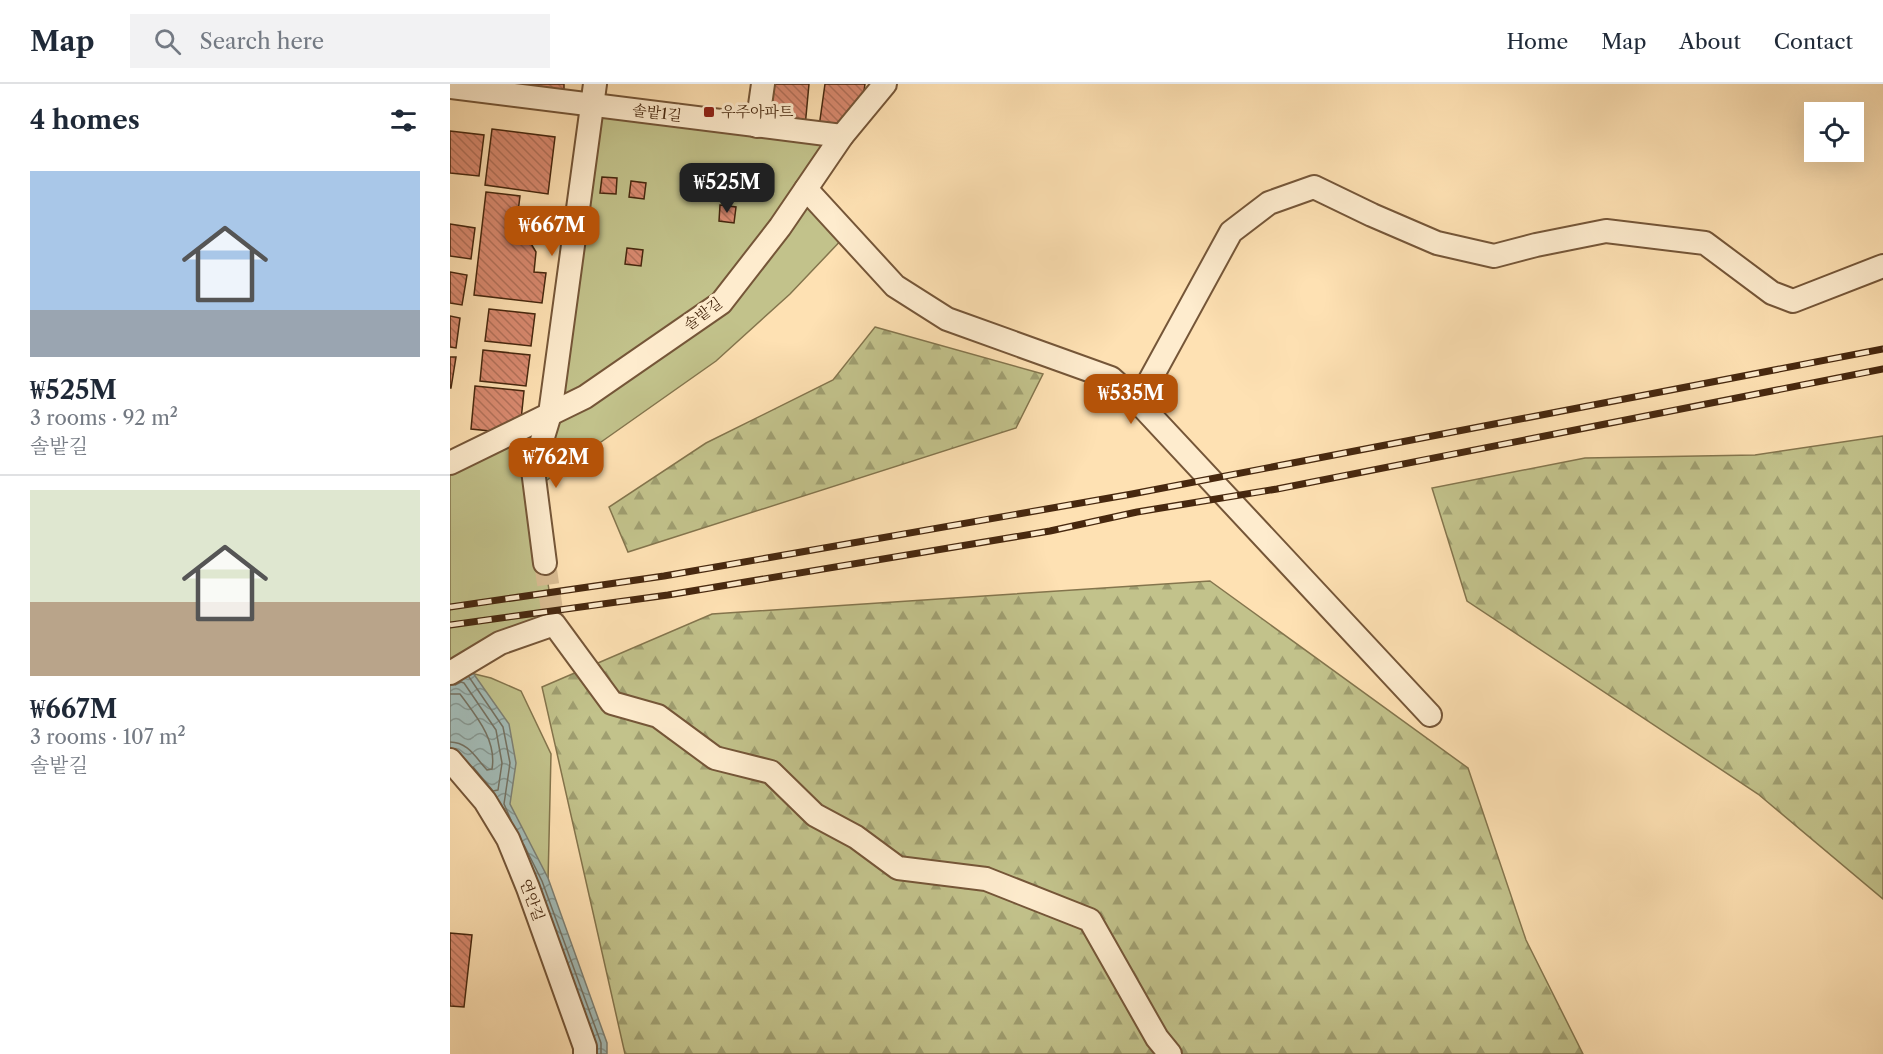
<!DOCTYPE html>
<html lang="en">
<head>
<meta charset="utf-8">
<style>
  :root { --surface:#fff; --page:#f2f2f3; --text:#1f2937; --muted:#747a83; --line:#e0e1e3; --accent:#b45309 }
  body { margin:0; font-family:"Libre Caslon Text","Noto Serif KR",serif; background:var(--page); color:var(--text); height:100vh; display:flex; flex-direction:column; font-size:22px; white-space:nowrap }
  * { box-sizing:border-box; margin:0 }
  p { font-size:20px; color:var(--muted) }
  .icon { flex:none; width:33px; height:33px; fill:none; stroke:currentColor; stroke-width:2; stroke-linecap:round; stroke-linejoin:round }
  .map { position:relative; flex:1; overflow:hidden }
  .sheet { display:flex; flex-direction:column; background:var(--surface); width:450px }
  .sheet>* { flex:none }
  .controls { position:absolute; left:1354px; top:18px; display:grid; gap:12px }
  .controls a { display:grid; place-items:center; width:60px; height:60px; border-radius:0px; background:var(--surface); box-shadow:0 6px 24px #0002; font-size:30px }
  .price { position:absolute; translate:-50% -51px; padding:0 14px; border-radius:12px; background:var(--accent); color:#fff; font-size:20px; line-height:39px; filter:drop-shadow(0 2px 3px #0008) }
  .price::after { content:''; position:absolute; left:50%; top:36px; width:18px; height:14px; margin-left:-9px; background:inherit; clip-path:polygon(0 0,100% 0,50% 100%) }
  .price.current { background:#222; color:#fff }
  ul { padding:0; list-style:none }
  li { display:grid; align-content:center; gap:12px; height:318px; padding:0 30px }
  li+li { border-top:2px solid var(--line) }
  li span { display:grid; place-items:center; height:186px; border-radius:0px; color:#555 }
  li>.icon { margin-inline-start:auto }
  span .icon { width:108px; height:108px; fill:#fffc; stroke-width:1 }
  li b { font-size:26px }
  h2 { display:flex; justify-content:space-between; align-items:center; height:72px; padding:0 30px; font-size:26px }
  header { display:flex; align-items:center; gap:36px; box-sizing:border-box; height:84px; padding:0 30px; background:var(--surface); border-bottom:2px solid var(--line) }
  header strong { font-size:28px }
  nav { display:flex; gap:33px; margin-inline-start:auto; font-size:21px }
  .search { width:420px; height:54px; background:var(--page); display:flex; align-items:center; gap:15px; box-sizing:border-box; padding:0 21px; border-radius:0px; color:var(--muted); font-size:22px }
  main { display:flex; flex:1; min-height:0 }
  .map>svg:first-child { display:block }
  .green { fill:#c2c28b; stroke:#84754d; stroke-width:1.5 }
  .forest { fill:url(#forest-firs); stroke:#84754d; stroke-width:1.5 }
  .water { fill:url(#water-waves); stroke:#7e8073; stroke-width:1.5 }
  .lines { fill:none; stroke-linecap:round; stroke-linejoin:round }
  .shore { stroke:#757262; stroke-width:1.5 }
  .building { fill:url(#building-back-hatch); stroke:#47280f; stroke-width:1.5 }
  .minor-tunnel { stroke:#d9bc92; stroke-width:22; stroke-dasharray:22 11; stroke-linecap:butt }
  .minor-casing { stroke:#755638; stroke-width:26 }
  .minor { stroke:#feecce; stroke-width:22 }
  .rail-casing { stroke:#47280f; stroke-width:7 }
  .rail { stroke:#feecce; stroke-width:4.5; stroke-dasharray:14; stroke-linecap:butt }
  .poi-dot { fill:#8f2418; stroke:#feecce; stroke-width:2 }
  .labels { text-anchor:middle; stroke-width:6; stroke-linejoin:round; paint-order:stroke }
  .poi-label { font-size:15px; fill:#47280f; stroke:#feecce; text-anchor:start }
  .street-label { font-size:15px; fill:#47280f; stroke:#feecce }
</style>
</head>
<body>
<header>
<strong>Map</strong>
<div class="search"><svg class="icon" aria-label="search" viewBox="0 0 24 24"><circle cx="10" cy="10" r="6"/><path d="M15 15l6 6"/></svg>Search here</div>
<nav><a>Home</a><a>Map</a><a>About</a><a>Contact</a></nav>
</header>
<main>
<section class="sheet">
<h2>4 homes<svg class="icon" aria-label="filters" viewBox="0 0 24 24"><path d="M4 7h16M4 17h16"/><circle cx="9" cy="7" r="2"/><circle cx="15" cy="17" r="2"/></svg></h2>
<ul>
<li><span style="background:linear-gradient(#a9c7e8 75%,#9aa5b1 0)"><svg class="icon" aria-label="home" viewBox="0 0 24 24"><path d="M3 11l9-7 9 7M6 9v11h12V9"/></svg></span><div><b>₩525M</b><p>3 rooms · 92 m²</p><p>솔밭길</p></div></li>
<li><span style="background:linear-gradient(#dfe7d0 60%,#b9a48a 0)"><svg class="icon" aria-label="home" viewBox="0 0 24 24"><path d="M3 11l9-7 9 7M6 9v11h12V9"/></svg></span><div><b>₩667M</b><p>3 rooms · 107 m²</p><p>솔밭길</p></div></li>
</ul>
</section>
<div class="map">
<svg width="1433" height="970" viewBox="0 0 1433 970">
  <defs>
    <pattern id="forest-firs" width="22" height="20" patternUnits="userSpaceOnUse" patternTransform="scale(1.5)"><rect width="22" height="20" fill="#c2c28b"/><path d="M5 1l3.5 6h-7zM16 11l3.5 6h-7z" fill="#9f9e70"/></pattern>
    <pattern id="water-waves" width="16" height="10" patternUnits="userSpaceOnUse" patternTransform="scale(1.5)"><rect width="16" height="10" fill="#a3bbb6"/><path d="M0 5q4-4 8 0t8 0" fill="none" stroke="#879892"/></pattern>
    <pattern id="building-back-hatch" width="6" height="6" patternUnits="userSpaceOnUse" patternTransform="scale(1.5)"><rect width="6" height="6" fill="#d98a70"/><path d="M-1 5l2 2M0 0l6 6M5-1l2 2" fill="none" stroke="#b2715a"/></pattern>
  </defs>
  <rect width="100%" height="100%" fill="#fee1b3"/>
  <filter id="stains"><feTurbulence type="fractalNoise" baseFrequency=".00333" numOctaves="4"/><feColorMatrix values="0 0 0 0 .2 0 0 0 0 .09 0 0 0 0 .02 0 0 0 .5 -.17"/></filter>
  <radialGradient id="worn" r=".72"><stop offset=".6" stop-color="#630" stop-opacity="0"/><stop offset="1" stop-color="#630" stop-opacity=".3"/></radialGradient>
  <g class="green">
    <polygon points="143,21 392,52 356,105 397,150 340,210 266,277 90,401 95,479 104,540 0,577 0,380 100,330"/>
    <polygon points="0,584 41,594 71,607 101,670 97,840"/>
  </g>
  <g class="forest">
    <polygon points="425,243 593,290 566,344 178,468 159,423 256,359 383,296"/>
    <polygon points="1433,352 1433,815 1308,710 1017,517 982,404 1135,374 1305,371"/>
    <polygon points="760,497 1018,684 1076,856 1133,970 175,970 92,603 262,530"/>
  </g>
  <polygon class="water" points="16,579 59,640 66,679 60,720 98,794 157,959 157,970 135,970 78,804 0,677 0,589"/>
  <g class="lines">
    <g class="shore">
      <polyline points="19,593 53,643 60,679 54,720 61,736"/>
      <polyline points="5,601 11,598 14,599 46,646 52,679 48,706 43,707 23,683"/>
      <path d="M0,610H10C26,632 47,656 42,685L37,686C26,674 18,658 0,658"/>
      <polyline points="74,761 92,797 151,959 151,970"/>
    </g>
  </g>
  <g class="building">
    <polygon points="68,0 114,0 114,9 67,5"/>
    <polygon points="322,0 359,0 355,43 319,32"/>
    <polygon points="375,0 415,0 413,14 389,46 369,43"/>
    <polygon points="42,45 105,53 98,110 35,101"/>
    <polygon points="0,47 34,51 29,92 0,89"/>
    <polygon points="152,93 167,94 166,110 150,109"/>
    <polygon points="181,97 196,99 194,115 179,113"/>
    <polygon points="36,108 70,112 67,136 86,168 84,188 96,189 92,219 24,211"/>
    <polygon points="270,121 286,123 284,139 269,137"/>
    <polygon points="0,140 25,144 21,175 0,172"/>
    <polygon points="177,164 193,166 191,182 175,180"/>
    <polygon points="0,188 17,191 12,221 0,219"/>
    <polygon points="39,225 85,230 81,262 35,257"/>
    <polygon points="0,232 10,234 6,264 0,263"/>
    <polygon points="33,266 80,271 76,302 30,297"/>
    <polygon points="0,273 6,273 1,304 0,304"/>
    <polygon points="25,302 74,307 71,336 50,348 21,345"/>
    <polygon points="0,849 22,851 14,923 0,922"/>
  </g>
  <g class="lines">
    <polyline class="minor-tunnel" points="95,479 104,540"/>
    <g class="minor-casing">
      <g id="minor">
        <polyline points="0,3 392,52"/>
        <polyline points="307,42 313,0"/>
        <polyline points="356,105 445,202 497,235 661,294 688,318 980,631"/>
        <polyline points="688,318 781,148 819,119 864,103 922,131 987,159 1044,172 1086,161 1156,147 1255,159 1322,209 1343,217 1433,182"/>
        <polyline points="0,379 135,313 271,219 330,143 392,52 435,0"/>
        <polyline points="95,479 83,386 100,330 145,0"/>
        <polyline points="0,589 50,559 104,540 162,619 208,632 265,674 321,688 365,731 406,753 448,784 536,795 640,836 707,954 720,970"/>
        <polyline points="0,676 35,717 58,755 78,804 135,963 135,970"/>
      </g>
    </g>
    <use href="#minor" class="minor"/>
    <g class="rail-casing">
      <g id="rail">
        <polyline points="0,523 214,492 682,410 1433,265"/>
        <polyline points="0,541 218,511 600,447 687,428 827,405 1433,285"/>
      </g>
    </g>
    <use href="#rail" class="rail"/>
  </g>
  <rect class="poi-dot" x="253" y="22" width="12" height="12" rx="3"/>
  <g class="labels">
    <g class="poi-label">
      <text x="271" y="33">우주아파트</text>
    </g>
    <g class="street-label">
      <text transform="translate(207 29) rotate(7)" y="5">솔밭1길</text>
      <text transform="translate(253 230) rotate(-37)" y="5">솔밭길</text>
      <text transform="translate(82 816) rotate(70)" y="5">연안길</text>
    </g>
  </g>
  <rect width="100%" height="100%" filter="url(#stains)"/>
  <rect width="100%" height="100%" fill="url(#worn)"/>
</svg>
<div class="controls">
<a><svg class="icon" aria-label="locate" viewBox="0 0 24 24"><circle cx="12" cy="12" r="6"/><path d="M12 2v4M12 18v4M2 12h4M18 12h4"/></svg></a>
</div>
<b class="price current" style="left:277px;top:130px">₩525M</b>
<b class="price" style="left:102px;top:173px">₩667M</b>
<b class="price" style="left:681px;top:341px">₩535M</b>
<b class="price" style="left:106px;top:405px">₩762M</b>
</div>
</main>
</body>
</html>
